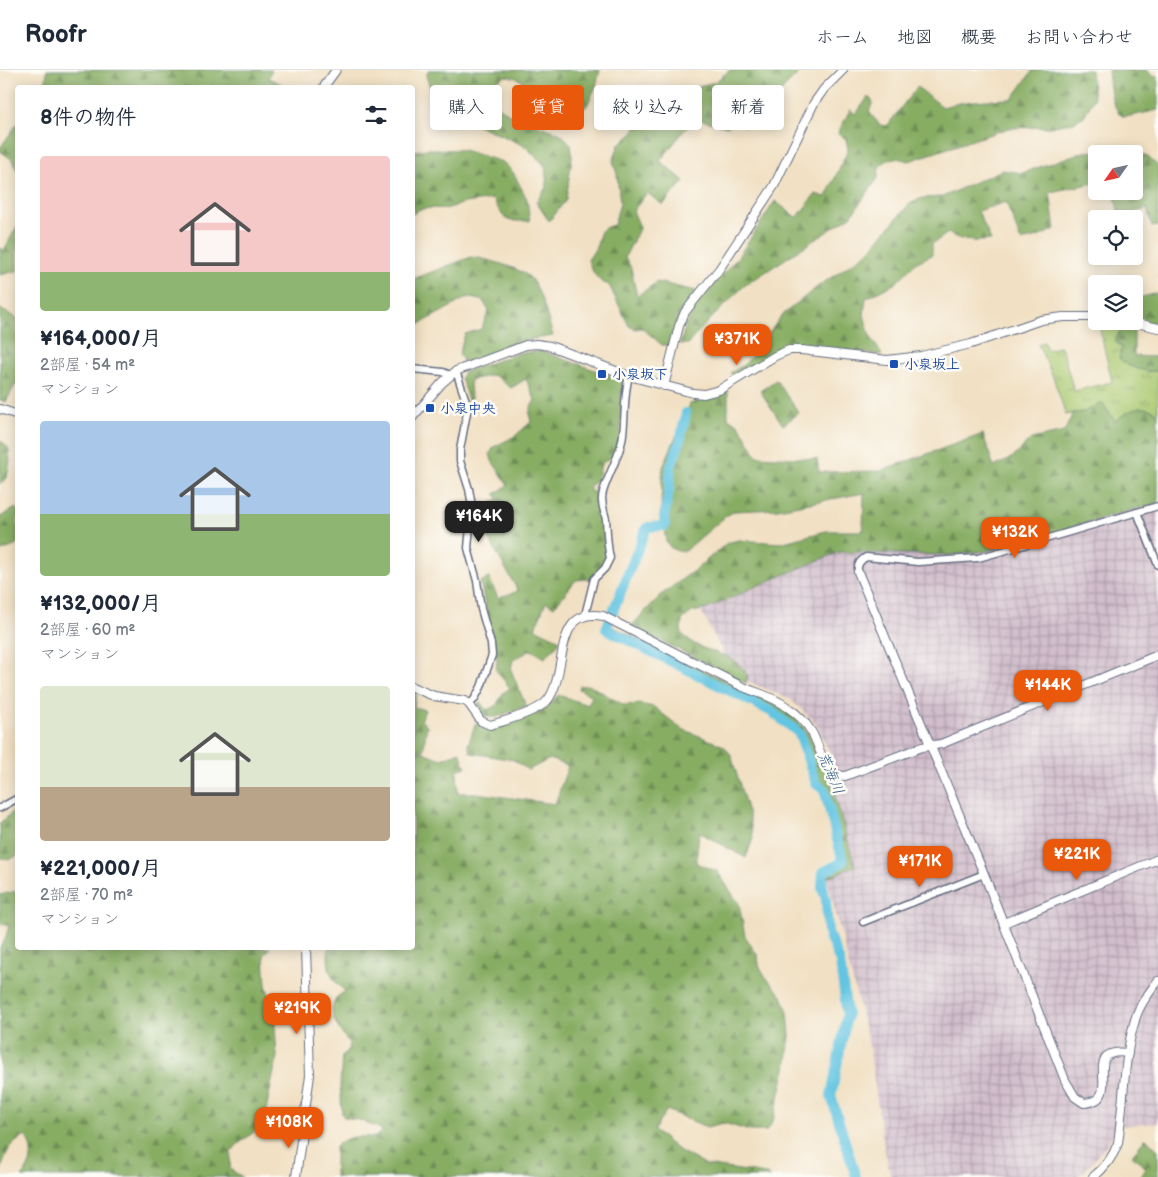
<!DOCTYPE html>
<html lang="ja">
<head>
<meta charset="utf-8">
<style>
  :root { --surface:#fff; --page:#f2f2f3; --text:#1f2937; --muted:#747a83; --line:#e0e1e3; --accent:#ea580c }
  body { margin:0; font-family:"Balsamiq Sans","Klee One",sans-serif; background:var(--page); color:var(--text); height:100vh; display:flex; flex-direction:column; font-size:19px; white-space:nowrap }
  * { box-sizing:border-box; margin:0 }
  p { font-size:16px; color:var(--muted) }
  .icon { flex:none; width:28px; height:28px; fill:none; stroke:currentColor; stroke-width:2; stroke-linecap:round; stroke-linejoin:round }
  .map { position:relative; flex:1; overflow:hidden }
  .details { position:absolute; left:15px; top:15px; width:400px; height:865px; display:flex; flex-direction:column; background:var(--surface); border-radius:5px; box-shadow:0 2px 12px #0003 }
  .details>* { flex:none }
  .top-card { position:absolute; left:430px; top:15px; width:475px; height:45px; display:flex; gap:10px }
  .needle { width:32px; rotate:236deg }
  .fabs { position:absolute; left:1088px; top:75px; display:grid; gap:10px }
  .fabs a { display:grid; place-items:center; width:55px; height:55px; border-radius:5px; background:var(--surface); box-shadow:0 2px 12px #0003; font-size:25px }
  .price { position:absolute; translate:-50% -42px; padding:0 11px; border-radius:10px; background:var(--accent); color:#fff; font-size:16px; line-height:32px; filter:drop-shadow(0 1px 2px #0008) }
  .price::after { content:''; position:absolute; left:50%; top:30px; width:15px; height:11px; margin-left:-8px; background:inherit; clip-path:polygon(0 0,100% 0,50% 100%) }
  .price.on { background:#222; color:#fff }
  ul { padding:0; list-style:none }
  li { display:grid; align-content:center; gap:10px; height:265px; padding:0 25px }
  li span { display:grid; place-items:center; height:155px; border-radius:5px; color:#555 }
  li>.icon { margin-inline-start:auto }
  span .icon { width:90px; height:90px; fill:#fffc; stroke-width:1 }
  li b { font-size:21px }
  h2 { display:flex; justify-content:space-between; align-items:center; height:60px; padding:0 25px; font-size:21px }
  .pill { padding:0 18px; border-radius:5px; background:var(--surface); box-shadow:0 2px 12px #0003; font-size:18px; line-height:45px }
  .pill.on { background:var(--accent); color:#fff }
  header { display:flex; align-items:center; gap:30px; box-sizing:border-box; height:70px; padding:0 25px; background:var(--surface); border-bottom:1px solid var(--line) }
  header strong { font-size:24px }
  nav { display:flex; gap:28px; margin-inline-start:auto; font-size:18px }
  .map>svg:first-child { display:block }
  .industrial { fill:url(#industrial-grid) }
  .grass { fill:url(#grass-tufts); stroke:#627c68 }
  .forest { fill:url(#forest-firs); stroke:#516e60 }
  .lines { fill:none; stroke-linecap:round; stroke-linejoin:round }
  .river { stroke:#63c5e1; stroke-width:10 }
  .minor-casing { stroke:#666d81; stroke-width:9 }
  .tertiary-casing { stroke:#666d81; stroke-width:10 }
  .minor { stroke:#fff; stroke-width:6 }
  .tertiary { stroke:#fff; stroke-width:8 }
  .transit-dot { fill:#1a4fb4; stroke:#fdfcf7; stroke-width:2 }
  .labels { text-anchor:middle; stroke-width:5; stroke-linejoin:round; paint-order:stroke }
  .transit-label { font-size:14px; font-weight:bold; fill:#164399; stroke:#fdfcf7; text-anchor:start }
  .water-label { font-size:15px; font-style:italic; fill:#315c85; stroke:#fdfcf7 }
</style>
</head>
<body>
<header>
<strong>Roofr</strong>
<nav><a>ホーム</a><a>地図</a><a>概要</a><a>お問い合わせ</a></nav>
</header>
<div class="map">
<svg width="1158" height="1107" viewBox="0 0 1158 1107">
  <defs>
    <pattern id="industrial-grid" width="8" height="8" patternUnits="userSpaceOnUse" patternTransform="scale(1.25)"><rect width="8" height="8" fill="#d1bdcb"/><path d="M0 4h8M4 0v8" fill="none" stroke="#a99aa8"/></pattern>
    <pattern id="grass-tufts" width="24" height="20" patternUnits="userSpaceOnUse" patternTransform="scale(1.25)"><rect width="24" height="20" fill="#aac971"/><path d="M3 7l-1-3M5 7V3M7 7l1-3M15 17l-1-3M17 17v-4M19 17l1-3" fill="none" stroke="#8aa460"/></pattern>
    <pattern id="forest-firs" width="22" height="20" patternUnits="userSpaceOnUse" patternTransform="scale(1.25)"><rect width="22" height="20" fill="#87ad63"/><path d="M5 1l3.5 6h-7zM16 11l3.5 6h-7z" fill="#6e8d55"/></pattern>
  </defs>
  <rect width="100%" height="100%" fill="#fdfcf7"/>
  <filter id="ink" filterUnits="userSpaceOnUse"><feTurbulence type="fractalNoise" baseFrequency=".02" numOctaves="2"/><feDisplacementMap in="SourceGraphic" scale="10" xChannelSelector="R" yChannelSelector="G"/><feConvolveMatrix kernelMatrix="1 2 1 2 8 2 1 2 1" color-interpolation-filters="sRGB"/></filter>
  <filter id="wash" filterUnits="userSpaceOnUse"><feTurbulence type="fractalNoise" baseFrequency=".0096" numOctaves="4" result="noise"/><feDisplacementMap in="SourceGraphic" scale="20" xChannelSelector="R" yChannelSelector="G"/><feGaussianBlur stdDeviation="1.12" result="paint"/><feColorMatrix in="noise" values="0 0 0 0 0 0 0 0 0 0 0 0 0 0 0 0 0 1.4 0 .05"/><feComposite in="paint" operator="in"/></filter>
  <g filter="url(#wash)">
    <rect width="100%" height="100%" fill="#f1e0c3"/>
    <polygon class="industrial" points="1158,432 1158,1053 1116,1056 1110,1070 1085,1101 1076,1107 891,1107 884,1077 869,975 827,808 855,796 831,713 832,688 816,653 790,629 735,606 701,541 839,482 949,485 987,481"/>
    <polygon class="grass" points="1098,251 1115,252 1127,256 1120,261 1116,273 1147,302 1158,301 1158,343 1151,339 1115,351 1102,333 1084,342 1066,345 1053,307 1038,274 1044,272 1047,280 1061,276 1074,321 1112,312"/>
    <g class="forest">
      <polygon points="47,0 272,0 268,8 288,17 110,18 106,16 94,18 45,17"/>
      <polygon points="429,0 600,0 596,16 587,36 562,52 541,38 531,17 517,8 506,6 483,18 482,24 509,44 561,64 571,74 572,88 566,130 549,151 536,132 547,116 545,96 525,76 460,47 444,35 431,20 426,6"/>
      <path d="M730,0H802L745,57L735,51L727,57L694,48L660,91L684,111L663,135L647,123L633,141L640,157L625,187L631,198L637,226L657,212L696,221L679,246L671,275H662L642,258L635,259L629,256L609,215C597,212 592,201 588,190C591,185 595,180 597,175C601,162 598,159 614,155L620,133L617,104L613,92L619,74L632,64L646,40L678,21L715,12Z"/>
      <path d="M1033,0H1091L1094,29L1084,46L1074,52L1050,57L1009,58L909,91C894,87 891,86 879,97L878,108L851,146L744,216L698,262L688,274H680L686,255L695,236L738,187L775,131L797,148L815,124L826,127L848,80L846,69L838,63L850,40L856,44L868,27L873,31L869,42L880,55L887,56L917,17L943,37C965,30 988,30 1012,29Z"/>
      <path d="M1108,0H1146L1154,7L1158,5V40L1131,46H1122C1110,35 1110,16 1108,0Z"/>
      <polygon points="17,54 17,101 13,90 0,81 0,78"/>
      <path d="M428,79L463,80L503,92L513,102L527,129L530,151C503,151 506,152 493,129L465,133L445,139L435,138L420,139L413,144V81Z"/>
      <path d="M1127,80L1148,87L1158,96V157L1157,156L1152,157L1147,139L1119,146L1114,121H1134V84H1096V116L1095,113L1050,122L1055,159L1038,167L1021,171L1006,132L978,141L991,170C975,172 962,172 948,163L932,174V185L917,192L896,213L866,228L864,245L870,266L882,285L797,275L777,281L734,307L730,303L745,294L760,277L781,246L817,217L866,184L911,132L923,128L942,127L1002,100L1022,103L1083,82Z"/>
      <polygon points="17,156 17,201 0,205 0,178 4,180"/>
      <path d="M471,187C485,188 515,197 527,205C540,214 548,250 553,266L521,271L464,293L459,283L465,264L481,259L489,241L483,231L468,227L413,258V209Z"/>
      <polygon points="1158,223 1158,254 1134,248 1134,229"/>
      <polygon points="0,239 17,248 17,315 15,315 6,332 0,330"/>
      <path d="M1127,256L1132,257L1134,260V286L1156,287L1158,276V301C1146,302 1127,298 1119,288L1122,278L1115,270L1120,261Z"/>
      <path d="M541,281L623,310L620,371L616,384L601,394L598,409L589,417L591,422H596L601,441L604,473L607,485L606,491L599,501L590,509L576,510L554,537L546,532L535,558L560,570V572L545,588L531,580L513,590L511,600L526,636L497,647H486L478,634L480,632L486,640L496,636L503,623L510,618L496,600L497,588L480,512L489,508L498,528L518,521L484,460L477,463L472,456L474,443L498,429L495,424L508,415L492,391L490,383L494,377L515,366L531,352C528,343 530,338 535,330L526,309L511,318L494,305L470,310L471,329L468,330L461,308L464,302L519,283Z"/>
      <polygon points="776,310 799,343 783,355 760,321"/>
      <path d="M728,320V348L739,355L757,386L817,389L819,402L880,401L983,364L994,397L1013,387L1031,369L1064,362L1073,343L1084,342L1102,333L1115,351C1131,340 1139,332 1158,343V433L987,481L949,485L839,482L757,516L707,539L692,542L682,550L681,563C685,566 689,571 693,573C715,586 734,581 748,607L746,613L631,556L661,525L696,499L727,473L739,470L780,473L826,461H863L864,423L778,439L735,441L726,446L685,481H677L670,477L666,471L661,440L662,409L663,397L690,334Z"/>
      <polygon points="0,371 4,373 9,379 10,391 7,408 0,414"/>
      <polygon points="16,438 18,441 17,475 2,481 0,475 0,447"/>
      <path d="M609,555L778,636C784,640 792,644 797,650C827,680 843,755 855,796L827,808L826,804L846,793L826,718L818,713L800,662L773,640L647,582L608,558Z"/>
      <path d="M589,615L624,635L640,634L654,637L682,659L724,676L731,685L750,749L753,768L746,788L699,762L696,793L717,801L739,834L745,866L758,886L759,895L765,906L782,926L788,942L790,966L786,999L773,1051L767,1061H750L724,1053L706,1057L667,1040L654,1060L675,1078L705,1095L767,1104L770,1107H335V1077C349,1064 358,1067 375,1067L381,1062V1059L359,1050L344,1047L342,1044L340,1015L342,986L349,980V973C340,961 326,944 336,929C337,926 343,923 345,921C328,906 328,899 328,878H412L413,621L416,623L414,637L425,640L421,651L427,655L423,682L441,689L460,682L466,697L457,700L458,723H476L555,734L568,696L550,689L528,700L514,690L471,683L468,675L476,652L483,657L491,658L534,644L546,637L558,625L588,635L592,626L579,619L580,616Z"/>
      <polygon points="17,735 17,786 8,790 0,787 0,753 11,744"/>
      <path d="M17,821L18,878H270L264,885L266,915L274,940L277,987L263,1055L237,1075L231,1082L230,1099L242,1107H22C33,1092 34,1083 26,1066C6,1075 6,1085 0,1105V877L5,870L9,856L0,853V825Z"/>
      <polygon points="1146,1068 1158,1080 1158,1107 1140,1107 1146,1098 1132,1085"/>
    </g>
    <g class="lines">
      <polyline class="river" points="686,343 680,372 671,396 669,420 664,447 665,456 648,457 646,459 606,559 772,642 799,663 816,714 824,719 843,792 823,802 822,818 826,829 828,863 840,892 847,945 831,1026 856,1107"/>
    </g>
  </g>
  <g filter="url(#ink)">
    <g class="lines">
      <g class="minor-casing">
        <g id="minor">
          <polyline points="412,299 443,302 450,305"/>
          <polyline points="456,301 468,337 460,380 460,391 469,419 472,436 468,478 477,511 481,539 491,574 492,585 481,617 474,630 469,634"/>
          <polyline points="1137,442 1158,495"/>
          <path d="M858,502C857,494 860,491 866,487L918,492L978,488L1042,470L1158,436"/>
          <path d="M585,545L594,509L605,498L610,488C607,475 607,462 606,449C604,440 600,432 603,422C608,405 618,389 622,371C626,349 623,327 629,306"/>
          <polyline points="0,738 18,728"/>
          <polyline points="863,852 984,804"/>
        </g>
      </g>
      <g class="tertiary-casing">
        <g id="tertiary">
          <polyline points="323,18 336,0"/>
          <polyline points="1128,251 1158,258"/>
          <polyline points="664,316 679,256 685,242 720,198 774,116 814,33 824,19 843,0"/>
          <polyline points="0,339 18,345"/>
          <polyline points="412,348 442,313 456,301 526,275 537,274 550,276 629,306 693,323 704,324 719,320 775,286 789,280 802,280 887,290 921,286 971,274 1041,250 1063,247 1096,247"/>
          <path d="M858,502L984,804L1065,1010L1075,1027L1084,1033C1127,1030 1077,976 1128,983"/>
          <path d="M412,617L434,626L465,631L469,634L481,651L490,655C505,651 537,642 547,631C569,605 551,536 603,546C648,569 694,592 739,615C755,623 773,626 787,637C796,643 805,651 811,661C821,676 822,706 845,706L922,677L941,674L1158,585"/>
          <polyline points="1004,853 1158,789"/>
          <polyline points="296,1107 310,1005 306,878"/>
          <path d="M1093,1107C1105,1098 1113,1087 1118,1073C1124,1033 1123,990 1135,950C1139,935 1149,923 1158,911"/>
        </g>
      </g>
      <use href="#minor" class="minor"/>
      <use href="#tertiary" class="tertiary"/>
    </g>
  </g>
  <g class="transit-dot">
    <rect x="889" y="289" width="10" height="10" rx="2.5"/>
    <rect x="597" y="299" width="10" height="10" rx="2.5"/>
    <rect x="425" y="333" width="10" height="10" rx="2.5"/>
  </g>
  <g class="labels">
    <g class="transit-label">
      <text x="904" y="299">小泉坂上</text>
      <text x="612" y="309">小泉坂下</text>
      <text x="440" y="343">小泉中央</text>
    </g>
    <g class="water-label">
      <text transform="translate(831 703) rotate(67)" y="5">荒海川</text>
    </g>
  </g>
</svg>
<div class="fabs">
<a><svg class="needle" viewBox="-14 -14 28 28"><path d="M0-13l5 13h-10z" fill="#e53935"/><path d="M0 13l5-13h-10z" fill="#747a83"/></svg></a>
<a><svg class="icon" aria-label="locate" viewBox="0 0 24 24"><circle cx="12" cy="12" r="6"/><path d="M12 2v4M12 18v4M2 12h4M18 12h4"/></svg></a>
<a><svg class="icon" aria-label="layers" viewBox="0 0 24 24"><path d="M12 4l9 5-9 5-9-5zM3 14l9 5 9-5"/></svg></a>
</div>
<b class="price" style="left:737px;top:296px">¥371K</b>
<b class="price on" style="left:479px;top:473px">¥164K</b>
<b class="price" style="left:1015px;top:489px">¥132K</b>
<b class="price" style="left:1048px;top:642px">¥144K</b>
<b class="price" style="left:1077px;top:811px">¥221K</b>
<b class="price" style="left:920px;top:818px">¥171K</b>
<b class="price" style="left:297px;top:965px">¥219K</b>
<b class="price" style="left:289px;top:1079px">¥108K</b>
<div class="top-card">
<a class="pill">購入</a>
<a class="pill on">賃貸</a>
<a class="pill">絞り込み</a>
<a class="pill">新着</a>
</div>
<section class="details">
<h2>8件の物件<svg class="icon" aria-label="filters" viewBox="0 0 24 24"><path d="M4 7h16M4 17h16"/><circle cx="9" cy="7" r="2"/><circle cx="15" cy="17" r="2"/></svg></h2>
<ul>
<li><span style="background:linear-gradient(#f6c9c9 75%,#8fb573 0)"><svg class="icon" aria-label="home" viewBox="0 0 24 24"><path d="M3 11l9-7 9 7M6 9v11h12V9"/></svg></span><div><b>¥164,000/月</b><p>2部屋 · 54 m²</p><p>マンション</p></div></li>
<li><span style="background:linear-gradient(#a9c7e8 60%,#8fb573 0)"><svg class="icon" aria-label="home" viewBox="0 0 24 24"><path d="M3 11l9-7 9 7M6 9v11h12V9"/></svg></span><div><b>¥132,000/月</b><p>2部屋 · 60 m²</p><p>マンション</p></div></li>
<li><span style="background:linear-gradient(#dfe7d0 65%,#b9a48a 0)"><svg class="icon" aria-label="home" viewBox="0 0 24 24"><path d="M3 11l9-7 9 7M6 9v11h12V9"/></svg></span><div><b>¥221,000/月</b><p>2部屋 · 70 m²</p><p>マンション</p></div></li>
</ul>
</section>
</div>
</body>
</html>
